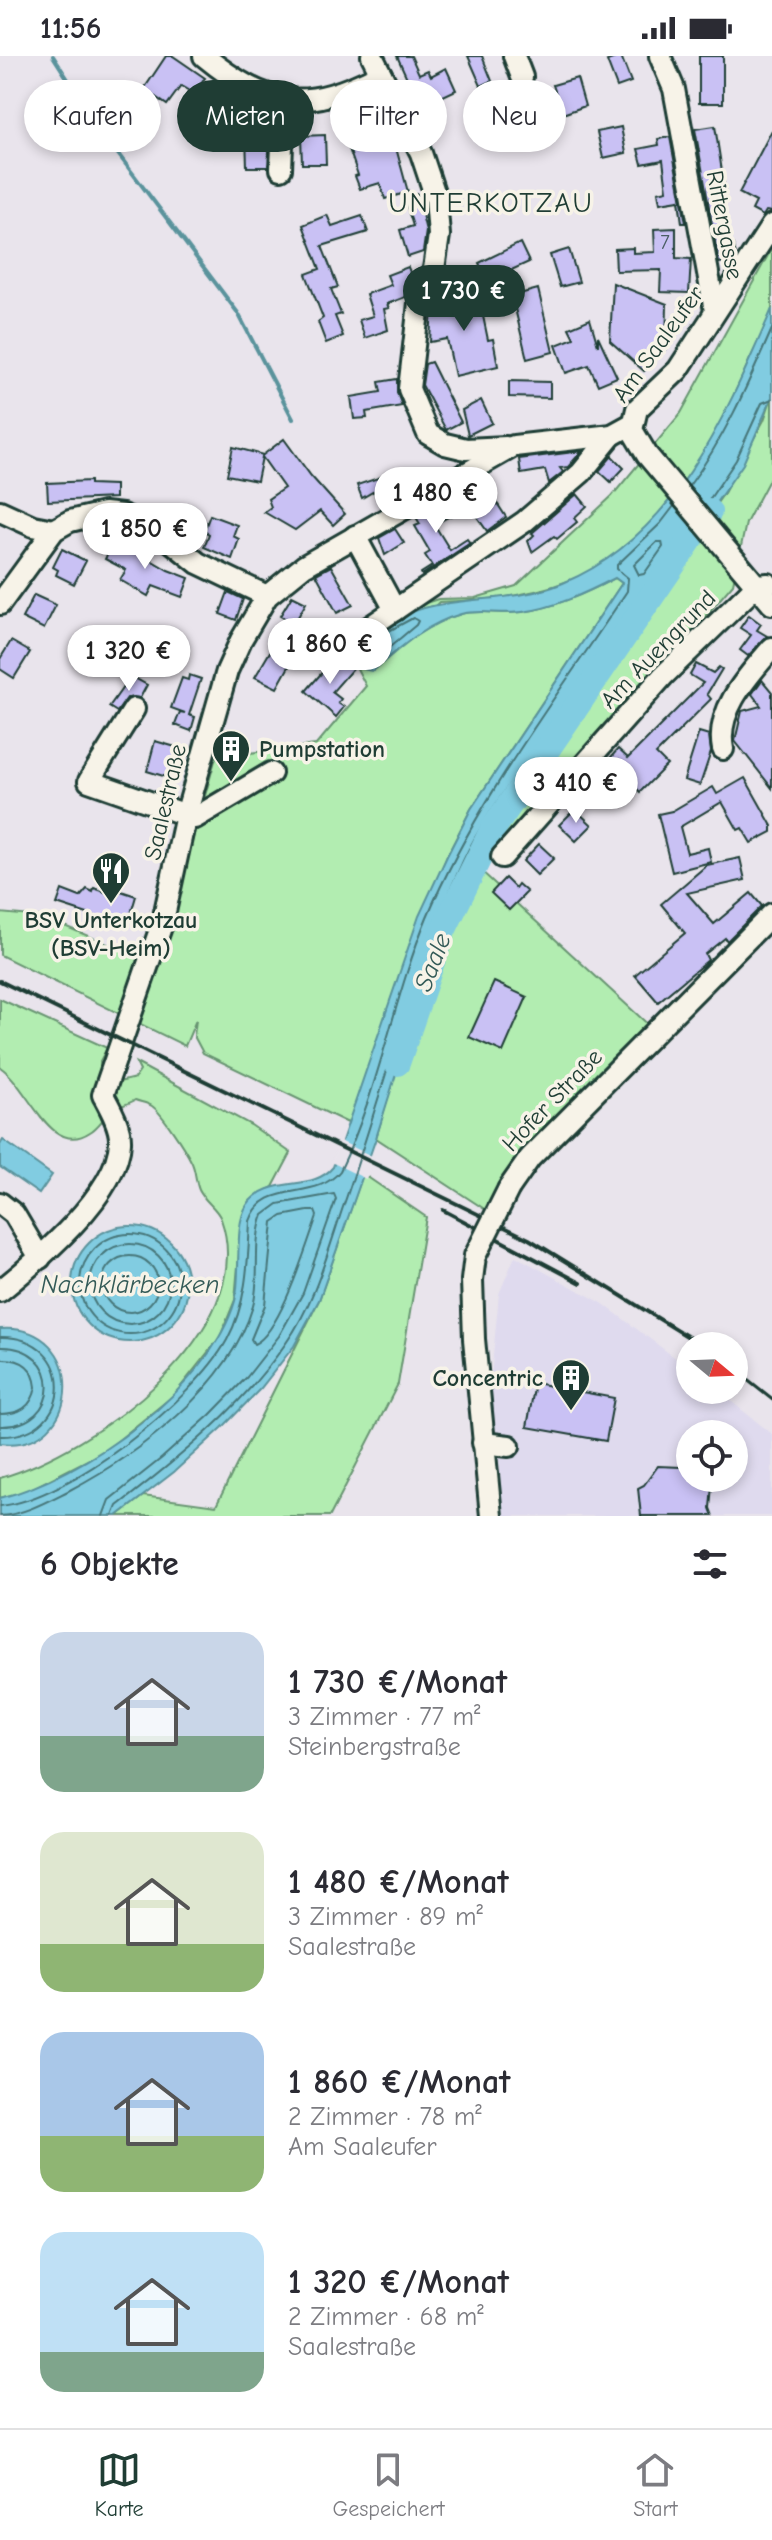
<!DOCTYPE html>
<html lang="de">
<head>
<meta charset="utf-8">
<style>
  :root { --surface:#fff; --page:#f7f7f7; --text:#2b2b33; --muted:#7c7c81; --line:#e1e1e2; --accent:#1f3d34 }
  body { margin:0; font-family:"Comic Neue",sans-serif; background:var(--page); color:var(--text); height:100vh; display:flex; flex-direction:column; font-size:30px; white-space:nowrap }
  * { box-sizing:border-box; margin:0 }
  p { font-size:26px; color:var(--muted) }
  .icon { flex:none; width:44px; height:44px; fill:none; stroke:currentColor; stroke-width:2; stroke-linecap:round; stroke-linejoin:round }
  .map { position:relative; height:1460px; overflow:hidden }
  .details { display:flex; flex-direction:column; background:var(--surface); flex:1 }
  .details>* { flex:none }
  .guide { position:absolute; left:24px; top:24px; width:724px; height:72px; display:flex; gap:16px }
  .needle { width:52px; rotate:109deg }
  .fabs { position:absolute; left:676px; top:1276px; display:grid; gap:16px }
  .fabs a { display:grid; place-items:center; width:72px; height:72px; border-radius:50%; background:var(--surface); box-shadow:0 4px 12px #0003; font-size:40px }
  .price { position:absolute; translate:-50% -68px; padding:0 18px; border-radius:28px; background:#fff; color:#222; font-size:26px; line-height:52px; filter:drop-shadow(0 2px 4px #0008) }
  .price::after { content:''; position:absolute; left:50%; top:48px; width:24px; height:18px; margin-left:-12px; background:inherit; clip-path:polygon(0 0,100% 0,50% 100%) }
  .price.selected { background:var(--accent); color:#fff }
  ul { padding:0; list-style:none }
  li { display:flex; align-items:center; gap:24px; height:200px; padding:0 40px }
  li span { display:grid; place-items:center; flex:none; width:224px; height:160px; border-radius:24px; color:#555 }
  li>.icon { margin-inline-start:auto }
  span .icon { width:96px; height:96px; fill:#fffc; stroke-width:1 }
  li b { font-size:34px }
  h2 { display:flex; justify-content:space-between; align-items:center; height:96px; padding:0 40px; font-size:34px }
  .chip { padding:0 28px; border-radius:36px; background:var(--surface); box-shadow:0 4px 12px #0003; font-size:28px; line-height:72px }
  .chip.selected { background:var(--accent); color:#fff }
  .status { display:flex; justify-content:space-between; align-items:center; height:56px; padding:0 40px; background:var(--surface); direction:ltr }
  .status svg { height:22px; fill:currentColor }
  .menu { display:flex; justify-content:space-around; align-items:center; height:112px; border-top:2px solid var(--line); background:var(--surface); font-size:22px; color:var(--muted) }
  .menu a { display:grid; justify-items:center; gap:4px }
  .menu .selected { color:var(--accent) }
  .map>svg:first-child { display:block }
  .built { fill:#dfdaee; fill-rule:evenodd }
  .green { fill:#b2edb1; stroke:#689572; stroke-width:2 }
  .water { fill:#81cce1; stroke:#5a939c; stroke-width:2 }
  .pier { fill:#e9e4ec }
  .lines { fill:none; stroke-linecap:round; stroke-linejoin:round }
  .shore { stroke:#467679; stroke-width:2 }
  .stream { stroke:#5a939c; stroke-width:4 }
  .river { stroke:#81cce1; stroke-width:26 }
  .building { fill:#c9c1f4; stroke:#1f3d34; stroke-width:2 }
  .minor-casing { stroke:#1f3d34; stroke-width:26 }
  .minor { stroke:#f7f3e8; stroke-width:20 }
  .rail { stroke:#1f3d34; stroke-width:4 }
  .minor-bridge-casing { stroke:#1f3d34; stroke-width:26; stroke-linecap:butt }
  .minor-bridge { stroke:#f7f3e8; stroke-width:20 }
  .labels { text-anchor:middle; stroke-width:7; stroke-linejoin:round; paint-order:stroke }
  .number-label { font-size:20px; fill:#4a5e64 }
  .street-label { font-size:24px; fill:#1f3d34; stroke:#f7f3e8 }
  .poi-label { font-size:24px; font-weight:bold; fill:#1f3d34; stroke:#f7f3e8; text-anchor:start }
  .water-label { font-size:26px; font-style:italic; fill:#335a57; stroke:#f7f3e8 }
  .quarter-label { font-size:28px; letter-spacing:2px; fill:#1f3d34; stroke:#f7f3e8 }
</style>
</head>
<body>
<div class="status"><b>11:56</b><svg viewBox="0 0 49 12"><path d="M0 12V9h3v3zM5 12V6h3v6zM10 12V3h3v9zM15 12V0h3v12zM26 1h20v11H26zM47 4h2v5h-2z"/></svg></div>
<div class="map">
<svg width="772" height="1460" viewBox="0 0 772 1460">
  <rect width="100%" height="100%" fill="#e9e4ec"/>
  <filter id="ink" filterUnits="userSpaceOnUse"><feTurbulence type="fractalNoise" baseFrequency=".0125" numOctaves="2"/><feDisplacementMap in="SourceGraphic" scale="16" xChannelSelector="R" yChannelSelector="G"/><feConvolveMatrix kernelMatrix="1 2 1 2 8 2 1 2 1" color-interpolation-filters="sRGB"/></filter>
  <g filter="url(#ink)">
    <path class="built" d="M515,1200L602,1247L690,1313V1334H717L772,1378V1460H503L490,1331L499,1238ZM690,1378H734V1422H690Z"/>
    <g class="green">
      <path d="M772,192C772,211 772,234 772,253C769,269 757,288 750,303C717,380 665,479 587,517C539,540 491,544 439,546L373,615C400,591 425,568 461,558C479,553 502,559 522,556C554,552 586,537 615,522L622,527L471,753L447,800L391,943L350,1068L203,997L194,980L196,964L185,990L0,899V857L43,861L157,909L216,701L316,689L366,630L348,595L407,553L438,543L475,542L516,530L612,440L681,357Z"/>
      <path d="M772,341V418L746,467L733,528L598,686L480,814L653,973L489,1156L376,1082C410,968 440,859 501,756L724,437L764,364Z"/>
      <path d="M0,943L107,992L100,1005L101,1023L115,1027L135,1022L140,1015L136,1007L251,1069L291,1097L273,1131L258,1139L242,1163L235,1244L220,1281L174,1339L105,1395L27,1435L0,1442V1422C92,1396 261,1276 221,1163C217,1152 204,1145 199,1134C195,1125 196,1114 191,1105C185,1093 162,1057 152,1050C148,1047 140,1046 135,1044C128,1048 119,1050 112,1055C104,1060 99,1071 90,1076C50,1103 29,1030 0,1011Z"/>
      <polygon points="363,1118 426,1161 398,1328 330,1460 117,1460 143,1440 216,1450 319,1244"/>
    </g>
    <g class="water">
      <path d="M772,253V341L743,408L501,756L472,805L442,871L376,1082L319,1244L294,1290L261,1332L222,1372L174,1416L117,1460H0V1442C84,1421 210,1332 235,1245C242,1219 233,1170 247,1149C268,1118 312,1137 333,1111L419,860L447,800L471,753L622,527L615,522C586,537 554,552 522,556C502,559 479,553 461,558C425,568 400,592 373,615C363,614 359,611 353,601C356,591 365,586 372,579C426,531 500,554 563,527C676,480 726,359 772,253Z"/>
      <polygon points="3,1084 52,1119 39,1138 0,1111 0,1089"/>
      <circle cx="130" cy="1228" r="58"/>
      <path d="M0,1273C89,1266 85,1398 0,1387Z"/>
    </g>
    <polygon class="pier" points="340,1085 374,1101 366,1123 331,1106"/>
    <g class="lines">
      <g class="shore">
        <path d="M689,430C725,382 748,328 772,273"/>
        <polyline points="705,450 736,404 762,347 772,343"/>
        <polygon points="657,486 662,486 663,491 644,518 639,519 634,509"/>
        <polygon points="413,562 418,565 416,569 372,606 365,604 364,598 387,576"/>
        <path d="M308,1155H315L317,1160C307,1188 280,1278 254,1288L251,1283L265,1249L273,1166L282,1160Z"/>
        <circle cx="130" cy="1228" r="50"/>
        <circle cx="130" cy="1228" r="40"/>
        <circle cx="130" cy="1228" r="28"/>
        <path d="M0,1281C77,1279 77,1382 0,1380"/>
        <path d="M0,1291C64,1289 63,1372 0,1370"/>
        <path d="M0,1303C20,1302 34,1310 36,1331C32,1352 19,1358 0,1358"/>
        <path d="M0,1450C69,1444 194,1344 227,1284C247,1247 248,1206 250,1165C264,1123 316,1146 340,1115C379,1035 393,943 427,861C477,743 557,641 627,535L628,522L617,513V509L661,467L674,450"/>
        <path d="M0,1460C25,1458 46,1446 68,1435C140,1397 229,1331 253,1250C261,1221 252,1187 263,1159L278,1148L334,1138L336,1143L303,1237L279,1280L247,1321L210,1359L162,1402L109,1444L103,1460"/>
        <path d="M113,1460L117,1450C178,1403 241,1352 286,1287C314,1248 327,1199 342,1154C383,1038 411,917 463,805C485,758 519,716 548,673C595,605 642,536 691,470"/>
      </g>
      <polyline class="stream" points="53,0 103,78 238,257 293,363"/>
      <polyline class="river" points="397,1007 442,877 493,773 709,456"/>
    </g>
    <g class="building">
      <polygon points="166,0 173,0 205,22 194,38 181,30 167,49 144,33"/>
      <polygon points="397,0 411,0 419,18 428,14 431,20 446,12 456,34 420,51"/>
      <polygon points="468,0 482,0 492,25 481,30"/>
      <polygon points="621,0 631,26 617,31 607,5"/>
      <rect x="699" y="0" width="24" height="47"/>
      <polygon points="577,22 585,50 515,75 504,50 525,41 528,49 556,38 553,29"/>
      <polygon points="224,40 249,51 243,67 226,61 218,82 194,72 204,45 220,51"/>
      <polygon points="389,66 408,136 385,143 380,127 360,133 355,120 358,119 345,81"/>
      <polygon points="715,70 725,135 725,140 717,141 725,191 734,189 736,200 734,204 719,207 695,73"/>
      <polygon points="621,71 626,97 603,102 597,76"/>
      <polygon points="772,74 772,156 766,155 763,160 752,154 756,146 739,137"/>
      <polygon points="270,77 268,111 247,111 246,78"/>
      <polygon points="325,79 326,108 302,108 301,80"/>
      <polygon points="670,81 686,167 682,167 679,144 660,147 658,136 667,134 663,104 642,108 638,93 659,89 658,83"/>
      <polygon points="417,138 426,175 423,196 408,201 400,174 413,170 404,142"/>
      <polygon points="327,159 332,170 362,160 368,176 322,190 338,231 331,233 341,258 335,260 343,280 326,287 318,266 323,262 306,218 320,213 303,169"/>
      <polygon points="676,172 676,202 691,203 689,237 660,236 661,214 616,215 615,193 633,192 633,197 655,196 654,173"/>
      <polygon points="520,187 529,206 487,225 479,207"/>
      <polygon points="569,193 579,226 560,231 550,199"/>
      <polygon points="408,211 414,227 408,240 387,248 389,252 384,253 388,274 365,282 359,264 373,260 366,238 391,229 387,219"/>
      <polygon points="613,227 667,248 666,292 644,315 610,285"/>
      <polygon points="538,233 553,296 527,303 512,240"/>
      <polygon points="478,236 488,284 493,283 498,310 455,320 447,283 430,286 432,250 434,245"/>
      <polygon points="590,263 598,290 598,280 617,321 598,329 589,309 566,317 556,289 574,282 569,272"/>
      <polygon points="431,306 461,366 446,374 422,329 425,308"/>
      <polygon points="397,323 397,337 402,350 366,356 367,362 354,363 351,341 381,336 379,326"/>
      <polygon points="509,325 550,326 550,342 509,341"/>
      <polygon points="481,344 492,367 468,379 462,354"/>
      <polygon points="284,383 311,420 345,458 333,469 320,455 295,474 264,456 271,451 268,443 284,432 262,401 257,425 227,419 233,391 263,399"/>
      <polygon points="582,395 568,411 560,412 563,416 549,427 545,414 521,418 519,403"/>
      <polygon points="612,400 624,412 611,426 599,415"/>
      <polygon points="396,416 398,421 362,442 357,429"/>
      <polygon points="90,425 90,428 115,429 115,442 48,445 47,427"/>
      <polygon points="577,438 587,450 574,462 577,466 557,483 554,480 532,496 528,485 534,479 532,477"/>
      <polygon points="493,441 506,461 487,475 473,455"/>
      <polygon points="443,445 452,459 434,468 450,494 467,483 470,487 422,519 421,517 432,510 425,499 430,496 415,470 420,468 416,461"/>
      <polygon points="210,459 237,469 233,480 239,483 232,503 204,491 209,478 204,475"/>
      <polygon points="395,473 404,487 385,499 379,482"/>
      <polygon points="115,483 168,514 189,522 182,541 153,530 148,540 120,524 126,514 105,503"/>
      <polygon points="62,493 86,505 74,528 56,519 58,514 53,511"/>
      <polygon points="331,510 353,549 337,557 316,518"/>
      <polygon points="228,536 243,543 236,564 220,558"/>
      <polygon points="34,539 56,549 44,573 22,562"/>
      <polygon points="292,540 306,547 294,568 280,560"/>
      <polygon points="749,559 761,568 757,574 767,580 748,600 740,594 751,579 740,572"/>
      <polygon points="287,567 313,583 303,599 297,596 277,632 255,621"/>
      <polygon points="11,585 30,596 14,622 0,613 0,603"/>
      <polygon points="345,603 354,611 332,636 341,643 338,647 344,651 336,661 306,635 325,613"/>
      <polygon points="696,608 713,617 719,611 722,613 707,638 711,643 656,698 667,709 640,736 625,721 604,745 587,729 618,693 628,702 703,627 690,619"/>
      <polygon points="189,619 201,623 189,659 195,661 191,675 175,669 180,656 185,657 171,652 182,622 188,624"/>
      <polygon points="131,620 147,629 140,642 127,642 117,656 109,651"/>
      <polygon points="762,624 772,636 772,732 735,685 742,655 761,650 752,638"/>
      <polygon points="699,676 709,679 711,696 700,729 684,724"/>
      <polygon points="155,685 179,692 170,722 147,715"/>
      <polygon points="745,722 772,770 772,776 751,787 742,772 738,774 722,746 680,771 687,797 708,792 711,806 672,816 658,758 672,755 713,731 717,738"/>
      <polygon points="575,753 592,769 576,785 559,769"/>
      <polygon points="539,788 554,802 537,819 523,805"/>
      <polygon points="740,802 745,824 687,837 714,868 751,837 762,850 727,885 725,882 705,898 708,904 658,946 635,919 685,877 661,848 707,809"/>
      <polygon points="505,822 515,832 518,828 527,836 509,854 491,837"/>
      <polygon points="94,832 110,838 112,832 136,840 127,871 57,848 62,834 80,841 87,833 93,836"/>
      <polygon points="494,926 527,941 503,996 469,981"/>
      <polygon points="535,1327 614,1342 606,1385 527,1371"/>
      <polygon points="690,1407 690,1422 699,1422 712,1429 710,1452 713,1460 641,1460 638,1432 644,1429 658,1410 681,1411"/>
    </g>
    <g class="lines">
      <g class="minor-casing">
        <g id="minor">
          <path d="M204,0C269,53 306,56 381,18"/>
          <polyline points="372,0 421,97 436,142 439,179 434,213 419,247 409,333 428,378 445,388 466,393 506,391"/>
          <polyline points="514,0 522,21"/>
          <polyline points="660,0 674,33 715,255"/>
          <polyline points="281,113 284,42"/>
          <polyline points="772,169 678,314 637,353 632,374 647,399 772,548"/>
          <polyline points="0,455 33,470 54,474"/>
          <polyline points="355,480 395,554"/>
          <polyline points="0,548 54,474 70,465 104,457 122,459 157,474 198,507 267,540"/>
          <polyline points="327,600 524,466 581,417 612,379"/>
          <polyline points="134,653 89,725 195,762 271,717"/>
          <path d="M723,693C715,654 749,619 772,592"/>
          <polyline points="502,801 663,620 757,529 768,528"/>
          <polyline points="509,1132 530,1102 772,858"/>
          <polyline points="0,1147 14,1158 40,1202"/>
          <polyline points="475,1200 472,1224 474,1283 491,1460"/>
          <path d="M0,1235C37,1205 118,1138 120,1086C121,1071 110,1052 103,1039L163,865L186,759L227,615L241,584L267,540L304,510L514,390L612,379L632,368"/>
          <polyline points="483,1387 509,1390"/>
        </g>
      </g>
      <use href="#minor" class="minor"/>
      <g class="rail">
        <polyline points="0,925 529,1183 703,1290"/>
        <polyline points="443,1154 581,1227"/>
        <polyline points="734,1313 772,1343"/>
      </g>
      <g class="minor-bridge-casing">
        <polyline id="minor-bridge" points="475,1200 509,1132"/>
      </g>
      <use href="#minor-bridge" class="minor-bridge"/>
    </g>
  </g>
  <defs>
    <g id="building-pin" transform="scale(2)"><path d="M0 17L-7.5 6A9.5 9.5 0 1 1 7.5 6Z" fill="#1f3d34" stroke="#f7f3e8"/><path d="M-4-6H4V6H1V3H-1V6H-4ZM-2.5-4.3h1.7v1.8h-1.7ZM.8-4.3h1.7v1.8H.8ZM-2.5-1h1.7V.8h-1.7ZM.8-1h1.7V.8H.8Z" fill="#fff"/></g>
    <g id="restaurant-pin" transform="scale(2)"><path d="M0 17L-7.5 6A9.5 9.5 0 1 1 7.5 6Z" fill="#1f3d34" stroke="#f7f3e8"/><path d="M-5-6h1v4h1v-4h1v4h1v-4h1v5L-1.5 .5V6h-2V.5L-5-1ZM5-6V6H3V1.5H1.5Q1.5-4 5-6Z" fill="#fff"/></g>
  </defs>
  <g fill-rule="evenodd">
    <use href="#building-pin" x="231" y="693"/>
    <use href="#restaurant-pin" x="111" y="815"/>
    <use href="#building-pin" x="571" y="1322"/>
  </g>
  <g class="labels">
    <g class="number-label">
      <text x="665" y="193">7</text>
    </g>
    <g class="street-label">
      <text transform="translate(725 169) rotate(79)" y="8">Rittergasse</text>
      <text transform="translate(658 288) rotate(-54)" y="8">Am Saaleufer</text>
      <text transform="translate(658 593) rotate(-46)" y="8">Am Auengrund</text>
      <text transform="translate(165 746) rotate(-77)" y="8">Saalestraße</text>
      <text transform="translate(552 1044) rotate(-46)" y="8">Hofer Straße</text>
    </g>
    <g class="poi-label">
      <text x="259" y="701">Pumpstation</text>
      <text x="111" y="872" text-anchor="middle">BSV Unterkotzau<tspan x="111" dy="28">(BSV-Heim)</tspan></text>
      <text x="543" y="1330" text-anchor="end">Concentric</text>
    </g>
    <g class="water-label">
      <text transform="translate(432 906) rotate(-69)" y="9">Saale</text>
      <text x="130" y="1237">Nachklärbecken</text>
    </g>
    <g class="quarter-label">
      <text x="491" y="156">UNTERKOTZAU</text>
    </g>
  </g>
</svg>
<div class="fabs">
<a><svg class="needle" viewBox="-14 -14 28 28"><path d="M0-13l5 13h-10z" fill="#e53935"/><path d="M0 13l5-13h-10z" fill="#7c7c81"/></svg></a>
<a><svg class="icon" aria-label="locate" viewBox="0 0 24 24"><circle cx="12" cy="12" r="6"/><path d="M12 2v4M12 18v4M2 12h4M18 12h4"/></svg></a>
</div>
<b class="price selected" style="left:464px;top:277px">1 730 €</b>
<b class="price" style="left:436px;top:479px">1 480 €</b>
<b class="price" style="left:145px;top:515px">1 850 €</b>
<b class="price" style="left:330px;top:630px">1 860 €</b>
<b class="price" style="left:129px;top:637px">1 320 €</b>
<b class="price" style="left:576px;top:769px">3 410 €</b>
<div class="guide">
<a class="chip">Kaufen</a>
<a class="chip selected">Mieten</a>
<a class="chip">Filter</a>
<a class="chip">Neu</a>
</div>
</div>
<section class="details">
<h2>6 Objekte<svg class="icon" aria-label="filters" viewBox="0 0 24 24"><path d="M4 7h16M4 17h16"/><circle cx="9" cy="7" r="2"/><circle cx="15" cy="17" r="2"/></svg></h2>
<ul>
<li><span style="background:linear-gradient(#c9d6e8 65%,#7fa58c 0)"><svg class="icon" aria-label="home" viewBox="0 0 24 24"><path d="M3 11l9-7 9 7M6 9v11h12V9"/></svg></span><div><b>1 730 €/Monat</b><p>3 Zimmer · 77 m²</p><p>Steinbergstraße</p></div></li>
<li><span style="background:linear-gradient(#dfe7d0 70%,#8fb573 0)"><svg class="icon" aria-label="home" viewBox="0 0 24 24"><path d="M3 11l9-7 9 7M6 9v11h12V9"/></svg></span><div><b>1 480 €/Monat</b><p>3 Zimmer · 89 m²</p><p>Saalestraße</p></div></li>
<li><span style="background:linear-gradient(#a9c7e8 65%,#8fb573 0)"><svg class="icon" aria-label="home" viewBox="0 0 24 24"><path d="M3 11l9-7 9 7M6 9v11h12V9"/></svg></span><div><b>1 860 €/Monat</b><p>2 Zimmer · 78 m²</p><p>Am Saaleufer</p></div></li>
<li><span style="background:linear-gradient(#bfe0f5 75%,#7fa58c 0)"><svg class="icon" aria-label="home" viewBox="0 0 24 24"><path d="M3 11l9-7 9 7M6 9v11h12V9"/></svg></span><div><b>1 320 €/Monat</b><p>2 Zimmer · 68 m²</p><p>Saalestraße</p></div></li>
</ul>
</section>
<nav class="menu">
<a class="selected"><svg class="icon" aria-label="map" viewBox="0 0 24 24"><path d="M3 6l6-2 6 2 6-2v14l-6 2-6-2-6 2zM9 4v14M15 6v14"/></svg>Karte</a>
<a><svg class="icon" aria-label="saved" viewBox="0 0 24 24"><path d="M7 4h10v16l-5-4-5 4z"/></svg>Gespeichert</a>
<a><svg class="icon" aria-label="home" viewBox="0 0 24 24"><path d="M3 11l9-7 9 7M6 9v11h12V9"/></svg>Start</a>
</nav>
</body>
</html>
